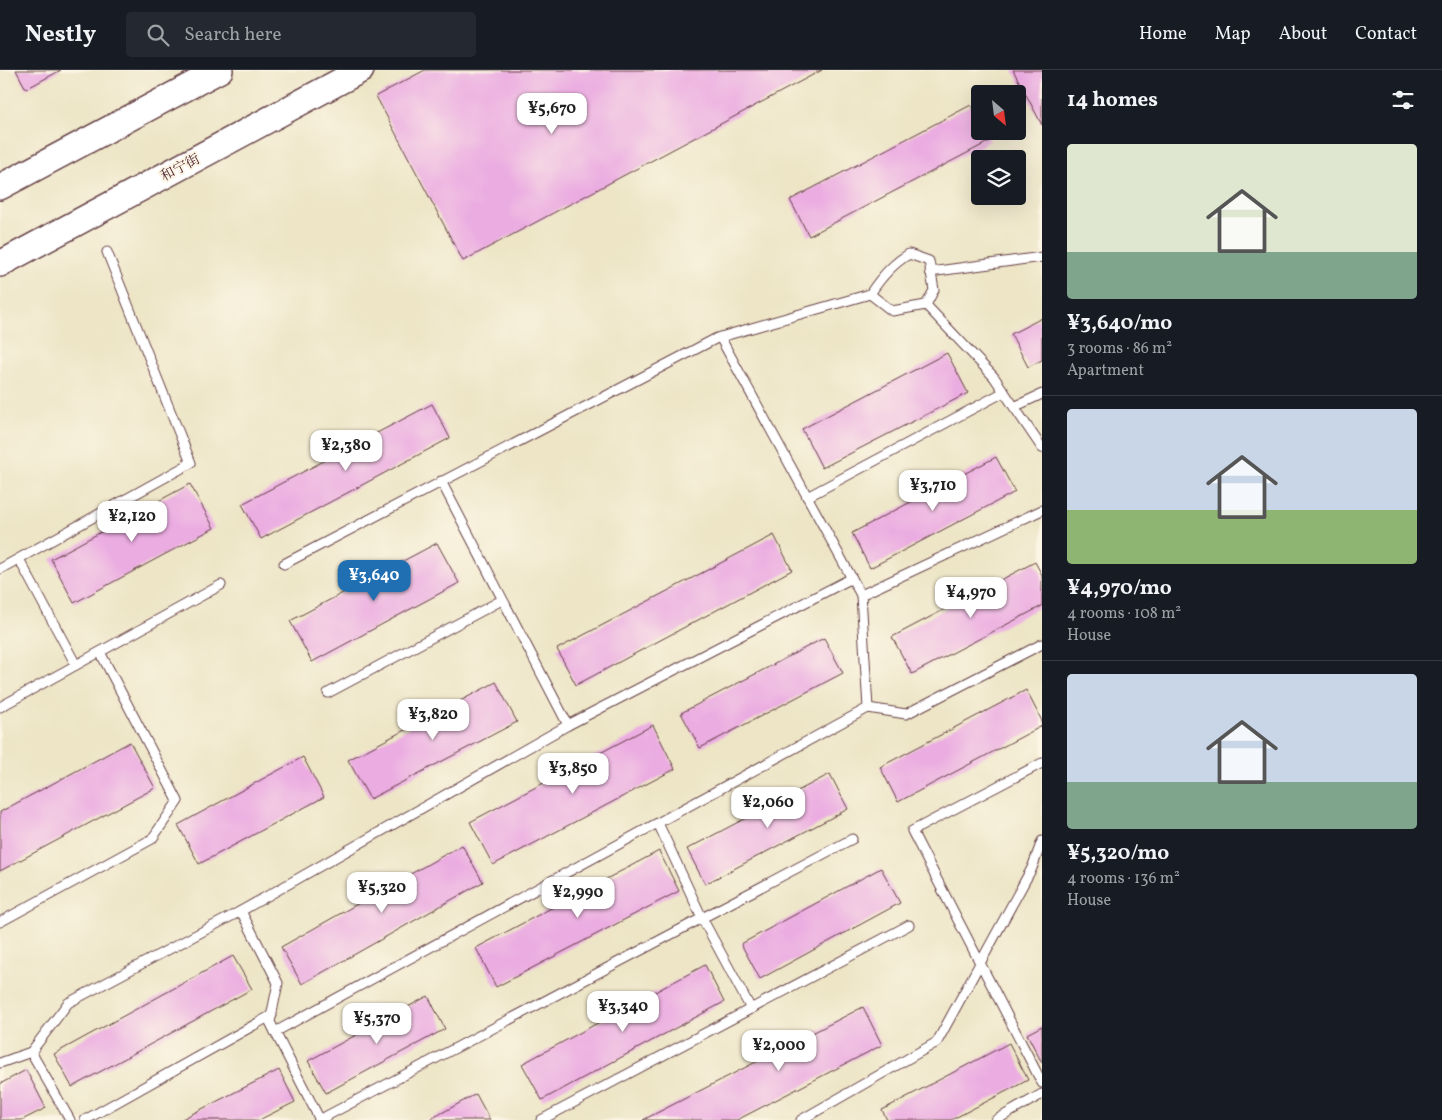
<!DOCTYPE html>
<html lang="en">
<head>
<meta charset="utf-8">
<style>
  :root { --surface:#171b24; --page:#242831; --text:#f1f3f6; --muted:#9ea1a6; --line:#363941; --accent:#1f6fb2 }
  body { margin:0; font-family:Vollkorn,"Noto Serif SC",serif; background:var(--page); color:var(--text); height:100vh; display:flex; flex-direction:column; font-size:19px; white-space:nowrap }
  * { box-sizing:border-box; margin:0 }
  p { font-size:16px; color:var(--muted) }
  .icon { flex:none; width:28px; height:28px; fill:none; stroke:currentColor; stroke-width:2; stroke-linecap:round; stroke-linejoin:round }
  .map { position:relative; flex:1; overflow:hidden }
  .sheet { display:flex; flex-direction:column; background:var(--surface); width:400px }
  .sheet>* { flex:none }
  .needle { width:32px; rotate:152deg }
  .tools { position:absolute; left:971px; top:15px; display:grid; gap:10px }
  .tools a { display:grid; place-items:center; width:55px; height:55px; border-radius:5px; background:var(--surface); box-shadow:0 5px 20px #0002; font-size:25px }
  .price { position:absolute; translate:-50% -42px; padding:0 11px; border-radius:10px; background:#fff; color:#222; font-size:16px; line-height:32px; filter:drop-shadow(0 1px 2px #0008) }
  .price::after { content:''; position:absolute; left:50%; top:30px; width:15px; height:11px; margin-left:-8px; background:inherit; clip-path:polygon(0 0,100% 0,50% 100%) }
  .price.on { background:var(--accent); color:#fff }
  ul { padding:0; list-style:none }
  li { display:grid; align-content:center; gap:10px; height:265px; padding:0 25px }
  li+li { border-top:1px solid var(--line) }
  li span { display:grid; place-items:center; height:155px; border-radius:5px; color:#555 }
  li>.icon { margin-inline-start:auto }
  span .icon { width:90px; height:90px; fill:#fffc; stroke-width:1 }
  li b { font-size:21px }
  h2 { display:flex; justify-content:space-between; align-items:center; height:60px; padding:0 25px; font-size:21px }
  header { display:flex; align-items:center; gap:30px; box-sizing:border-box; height:70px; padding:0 25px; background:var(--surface); border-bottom:1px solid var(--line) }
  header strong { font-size:24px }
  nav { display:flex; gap:28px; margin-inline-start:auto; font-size:18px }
  .search { width:350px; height:45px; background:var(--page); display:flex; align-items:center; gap:12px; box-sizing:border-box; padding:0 18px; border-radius:5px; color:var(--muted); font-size:19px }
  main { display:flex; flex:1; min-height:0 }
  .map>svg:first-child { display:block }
  .building { fill:#ebace1 }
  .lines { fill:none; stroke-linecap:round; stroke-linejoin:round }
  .lane-casing { stroke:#623d42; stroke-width:11 }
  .secondary-casing { stroke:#623d42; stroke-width:28 }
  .lane { stroke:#fff; stroke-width:9 }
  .secondary { stroke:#fff; stroke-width:25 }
  .labels { text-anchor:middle; stroke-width:4; stroke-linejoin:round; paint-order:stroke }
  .street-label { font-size:14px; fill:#4a1f2b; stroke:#fcf5e5 }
</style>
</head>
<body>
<header>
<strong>Nestly</strong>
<div class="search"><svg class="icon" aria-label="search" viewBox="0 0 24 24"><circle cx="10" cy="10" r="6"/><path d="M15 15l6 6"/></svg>Search here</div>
<nav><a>Home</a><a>Map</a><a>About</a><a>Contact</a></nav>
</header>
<main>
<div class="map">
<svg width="1042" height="1050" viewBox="0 0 1042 1050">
  <rect width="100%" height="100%" fill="#fcf5e5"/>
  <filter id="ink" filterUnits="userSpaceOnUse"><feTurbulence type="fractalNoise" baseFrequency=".02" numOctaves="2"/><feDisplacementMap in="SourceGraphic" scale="10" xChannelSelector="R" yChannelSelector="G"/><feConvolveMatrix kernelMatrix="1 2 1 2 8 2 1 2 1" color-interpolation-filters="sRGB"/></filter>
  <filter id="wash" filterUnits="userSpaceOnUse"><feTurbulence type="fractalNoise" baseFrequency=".0096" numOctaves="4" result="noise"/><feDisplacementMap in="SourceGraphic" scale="20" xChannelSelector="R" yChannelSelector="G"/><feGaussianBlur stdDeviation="1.12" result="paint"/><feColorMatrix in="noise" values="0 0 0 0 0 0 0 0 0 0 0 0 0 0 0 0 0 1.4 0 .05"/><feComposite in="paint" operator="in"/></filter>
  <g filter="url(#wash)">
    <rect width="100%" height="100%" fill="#ede5c6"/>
    <g id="blocks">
      <g class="building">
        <polygon points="16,0 61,0 26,19"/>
        <polygon points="425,0 822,0 463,191 376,26"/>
        <polygon points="1013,0 1042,0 1042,55"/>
        <polygon points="971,35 980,53 980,61 984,61 990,71 809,166 790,130"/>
        <polygon points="1042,248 1042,290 1028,297 1011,264"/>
        <polygon points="947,283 968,323 822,398 802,359"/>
        <polygon points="432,334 450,368 261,469 242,434"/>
        <polygon points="996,387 1015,422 870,498 852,463"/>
        <polygon points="190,414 214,458 74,533 51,489"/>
        <polygon points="774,465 792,500 576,615 557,579"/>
        <polygon points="437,473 459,513 312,592 290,551"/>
        <polygon points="1035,492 1042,505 1042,536 912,604 892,567"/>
        <polygon points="824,568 843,603 700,678 681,643"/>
        <polygon points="496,612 517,652 370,729 348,690"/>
        <polygon points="1026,620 1042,651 1042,656 898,732 880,697"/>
        <polygon points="653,655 675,699 493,795 470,752"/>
        <polygon points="130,672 155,718 0,801 0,742"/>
        <polygon points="303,687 324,727 199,794 178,755"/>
        <polygon points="830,704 848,739 705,814 687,779"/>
        <polygon points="462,775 483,812 302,914 281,877"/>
        <polygon points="659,781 679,821 496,917 476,878"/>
        <polygon points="881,798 900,833 760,909 741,874"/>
        <polygon points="233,886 252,919 72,1017 54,984"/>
        <polygon points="705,895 724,932 542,1030 522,994"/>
        <polygon points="428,926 445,959 326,1023 308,991"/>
        <polygon points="863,937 882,975 737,1050 643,1050"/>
        <polygon points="1042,956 1042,993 1027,964"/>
        <polygon points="1009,973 1028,1010 951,1050 887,1050 882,1040"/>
        <polygon points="26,1000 46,1038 22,1050 0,1050 0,1014"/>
        <polygon points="279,1000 295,1032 259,1050 180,1050"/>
        <polygon points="476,1024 490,1050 429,1050"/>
      </g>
    </g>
  </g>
  <g filter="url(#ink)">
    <use href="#blocks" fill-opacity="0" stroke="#623d42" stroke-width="1"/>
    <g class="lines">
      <g class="lane-casing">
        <g id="lane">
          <polyline points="930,202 1042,187"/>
          <path d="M870,224C881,207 892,194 909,184L929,191L934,220L926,235"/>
          <polyline points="720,267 861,525 1042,440"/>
          <polyline points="1014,337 1042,324"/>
          <polyline points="441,411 568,655"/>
          <polyline points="807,427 1004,322"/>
          <polyline points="19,489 76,595"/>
          <polyline points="284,494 717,268 870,224 892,241 926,235 994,307 1042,378"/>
          <polyline points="0,499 191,393 107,182"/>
          <polyline points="328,623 502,530"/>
          <polyline points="0,637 221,515"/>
          <polyline points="868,638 906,644 1042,574"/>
          <polyline points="1042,693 912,761 1042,1013"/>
          <polyline points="658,753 702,848 751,939"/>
          <polyline points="241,841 278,913 270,952 320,1050"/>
          <polyline points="0,852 152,769 178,731 100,582"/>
          <polyline points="275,962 868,638 861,525"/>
          <polyline points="31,982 68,933 241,841 568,655 852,508"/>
          <polyline points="0,993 31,982 70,1050"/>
          <polyline points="85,1050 272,945"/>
          <polyline points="319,1050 852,769"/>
          <polyline points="541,1050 909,855"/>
          <polyline points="801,1050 937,972 1032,798 1042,771"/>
          <polyline points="996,1050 1042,1024"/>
        </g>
      </g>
      <g class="secondary-casing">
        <g id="secondary">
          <polyline points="0,117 220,0"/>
          <polyline points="0,194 361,0"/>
        </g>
      </g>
      <use href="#lane" class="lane"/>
      <use href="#secondary" class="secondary"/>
    </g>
  </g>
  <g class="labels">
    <g class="street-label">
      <text transform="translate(180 97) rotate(-28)" y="5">和宁街</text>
    </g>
  </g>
</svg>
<div class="tools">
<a><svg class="needle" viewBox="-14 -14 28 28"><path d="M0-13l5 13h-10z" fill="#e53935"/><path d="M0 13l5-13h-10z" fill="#9ea1a6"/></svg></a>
<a><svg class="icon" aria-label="layers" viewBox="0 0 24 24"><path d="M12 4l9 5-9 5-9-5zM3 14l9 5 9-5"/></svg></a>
</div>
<b class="price" style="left:552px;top:65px">¥5,670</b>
<b class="price" style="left:346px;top:402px">¥2,380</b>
<b class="price" style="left:933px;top:442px">¥3,710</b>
<b class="price" style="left:132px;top:473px">¥2,120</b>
<b class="price on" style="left:374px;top:532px">¥3,640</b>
<b class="price" style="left:971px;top:549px">¥4,970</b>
<b class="price" style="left:433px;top:671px">¥3,820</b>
<b class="price" style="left:573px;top:725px">¥3,850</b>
<b class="price" style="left:768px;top:759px">¥2,060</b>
<b class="price" style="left:382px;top:844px">¥5,320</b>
<b class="price" style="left:578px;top:849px">¥2,990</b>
<b class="price" style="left:623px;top:963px">¥3,340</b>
<b class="price" style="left:377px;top:975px">¥5,370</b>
<b class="price" style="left:779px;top:1002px">¥2,000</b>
</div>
<section class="sheet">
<h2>14 homes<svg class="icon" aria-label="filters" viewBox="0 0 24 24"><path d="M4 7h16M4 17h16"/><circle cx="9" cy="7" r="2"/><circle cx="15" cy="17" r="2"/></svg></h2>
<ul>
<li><span style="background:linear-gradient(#dfe7d0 70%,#7fa58c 0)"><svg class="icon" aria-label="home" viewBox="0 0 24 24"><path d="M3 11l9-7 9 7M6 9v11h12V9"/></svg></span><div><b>¥3,640/mo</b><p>3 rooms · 86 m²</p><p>Apartment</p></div></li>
<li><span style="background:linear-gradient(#c9d6e8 65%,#8fb573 0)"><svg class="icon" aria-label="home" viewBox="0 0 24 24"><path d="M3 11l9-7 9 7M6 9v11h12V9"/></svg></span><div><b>¥4,970/mo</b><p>4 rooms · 108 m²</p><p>House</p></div></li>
<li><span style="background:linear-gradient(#c9d6e8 70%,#7fa58c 0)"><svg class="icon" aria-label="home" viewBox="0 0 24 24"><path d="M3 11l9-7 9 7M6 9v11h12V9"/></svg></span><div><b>¥5,320/mo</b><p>4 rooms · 136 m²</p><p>House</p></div></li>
</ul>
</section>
</main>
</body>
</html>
